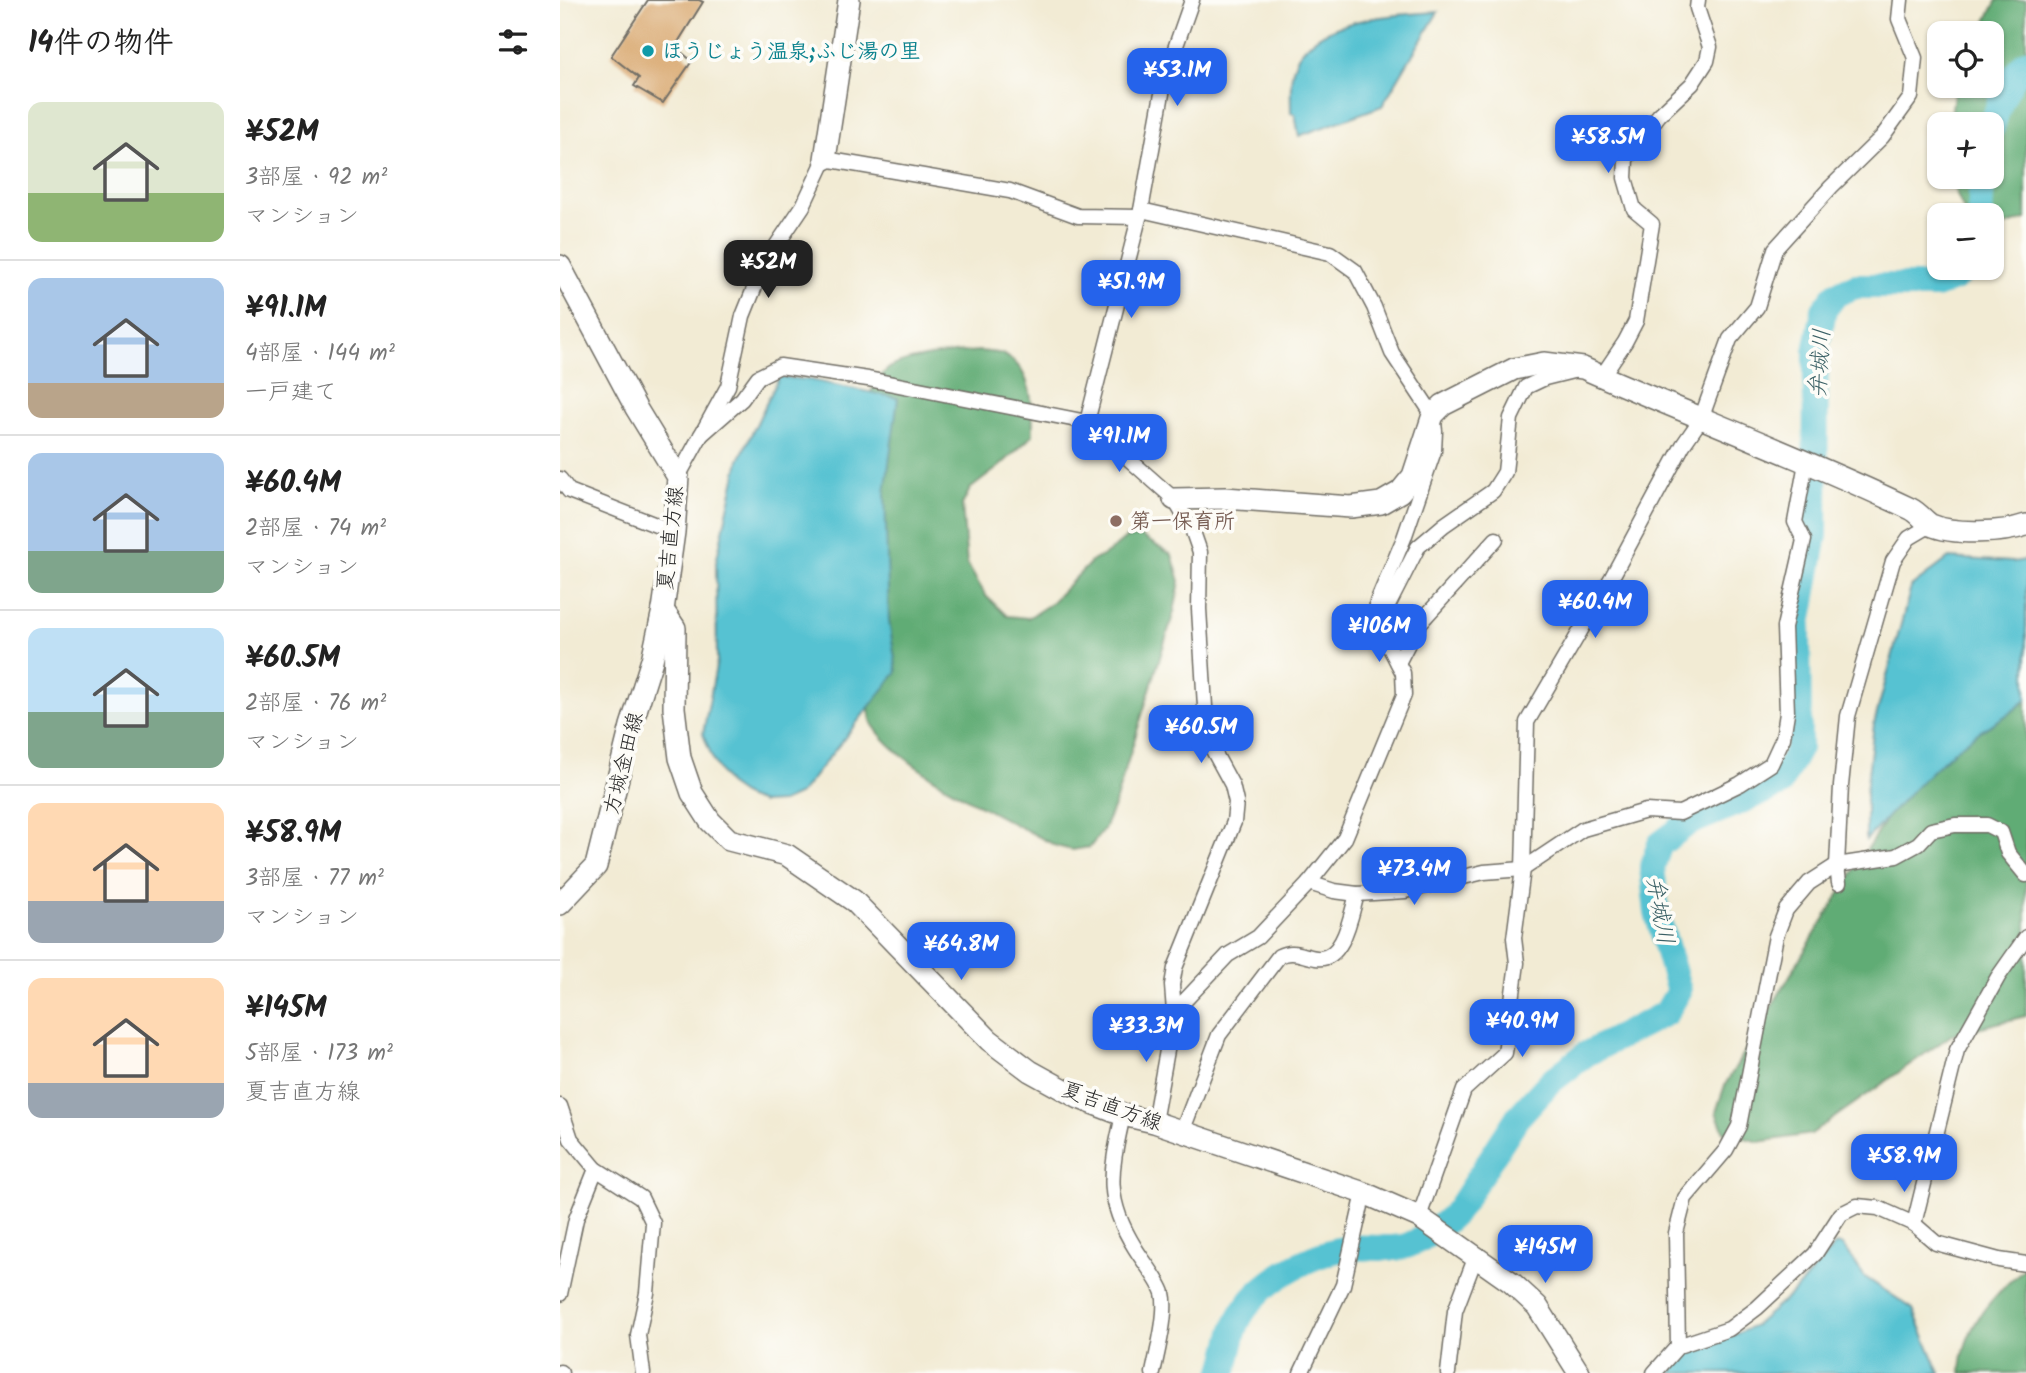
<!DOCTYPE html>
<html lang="ja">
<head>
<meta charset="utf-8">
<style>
  :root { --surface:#fff; --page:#f6f6f6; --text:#222; --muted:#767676; --line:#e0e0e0; --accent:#2563eb }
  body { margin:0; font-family:Kalam,"Klee One",sans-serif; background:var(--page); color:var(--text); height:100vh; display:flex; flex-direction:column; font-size:26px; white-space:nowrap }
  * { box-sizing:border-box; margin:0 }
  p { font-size:23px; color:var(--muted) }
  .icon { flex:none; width:38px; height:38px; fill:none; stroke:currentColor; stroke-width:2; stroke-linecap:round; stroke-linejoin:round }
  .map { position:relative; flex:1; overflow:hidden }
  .details { display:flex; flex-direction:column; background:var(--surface); width:560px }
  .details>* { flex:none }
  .tools { position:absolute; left:1367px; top:21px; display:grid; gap:14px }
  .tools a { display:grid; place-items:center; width:77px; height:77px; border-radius:14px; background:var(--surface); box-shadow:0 2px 5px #0004; font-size:35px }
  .price { position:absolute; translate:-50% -60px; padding:0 16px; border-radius:14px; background:var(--accent); color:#fff; font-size:23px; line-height:46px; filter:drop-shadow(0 2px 4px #0008) }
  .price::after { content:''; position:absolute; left:50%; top:42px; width:21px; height:16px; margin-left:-10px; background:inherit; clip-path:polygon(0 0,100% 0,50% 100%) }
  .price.active { background:#222; color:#fff }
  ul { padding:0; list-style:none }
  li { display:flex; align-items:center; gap:21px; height:175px; padding:0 28px }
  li+li { border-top:2px solid var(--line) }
  li span { display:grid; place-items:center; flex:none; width:196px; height:140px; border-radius:14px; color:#555 }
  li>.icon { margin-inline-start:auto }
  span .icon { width:84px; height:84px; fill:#fffc; stroke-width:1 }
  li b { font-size:30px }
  h2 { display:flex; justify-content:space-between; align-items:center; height:84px; padding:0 28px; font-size:30px }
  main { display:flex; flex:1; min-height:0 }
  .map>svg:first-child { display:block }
  .forest { fill:#61ac74; stroke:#466c50; stroke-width:2 }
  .water { fill:#57c2d2; stroke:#41767e; stroke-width:2 }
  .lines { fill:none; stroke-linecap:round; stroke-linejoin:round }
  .river { stroke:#57c2d2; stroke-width:26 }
  .building { fill:#dcaf7a }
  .street-casing { stroke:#716e66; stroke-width:17 }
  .secondary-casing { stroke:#716e66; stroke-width:24 }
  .street { stroke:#fff; stroke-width:14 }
  .secondary { stroke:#fff; stroke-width:21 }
  .culture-dot { fill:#0f9aa8; stroke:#fdfcf7; stroke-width:2.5 }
  .education-dot { fill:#8d6e63; stroke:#fdfcf7; stroke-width:2.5 }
  .labels { text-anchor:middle; stroke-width:7; stroke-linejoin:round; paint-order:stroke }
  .culture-label { font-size:21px; font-weight:bold; fill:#0d838f; stroke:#fdfcf7; text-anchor:start }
  .education-label { font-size:21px; font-weight:bold; fill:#785e54; stroke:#fdfcf7; text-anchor:start }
  .street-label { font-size:21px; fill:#2b2b2b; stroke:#fdfcf7 }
  .water-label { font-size:23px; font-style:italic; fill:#3a6065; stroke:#fdfcf7 }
</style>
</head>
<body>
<main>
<section class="details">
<h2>14件の物件<svg class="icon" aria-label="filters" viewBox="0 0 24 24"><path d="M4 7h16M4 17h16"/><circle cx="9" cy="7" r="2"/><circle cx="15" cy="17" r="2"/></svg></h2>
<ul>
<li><span style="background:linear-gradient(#dfe7d0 65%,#8fb573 0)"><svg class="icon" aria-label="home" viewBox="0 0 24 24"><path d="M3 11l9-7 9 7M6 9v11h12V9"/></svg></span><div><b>¥52M</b><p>3部屋 · 92 m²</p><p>マンション</p></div></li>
<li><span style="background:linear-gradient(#a9c7e8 75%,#b9a48a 0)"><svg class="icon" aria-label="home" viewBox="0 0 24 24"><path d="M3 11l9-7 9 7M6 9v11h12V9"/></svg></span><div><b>¥91.1M</b><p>4部屋 · 144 m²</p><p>一戸建て</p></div></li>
<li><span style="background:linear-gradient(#a9c7e8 70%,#7fa58c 0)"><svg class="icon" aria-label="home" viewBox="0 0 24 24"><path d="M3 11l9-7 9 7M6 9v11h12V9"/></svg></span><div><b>¥60.4M</b><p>2部屋 · 74 m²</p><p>マンション</p></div></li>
<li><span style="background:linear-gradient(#bfe0f5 60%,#7fa58c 0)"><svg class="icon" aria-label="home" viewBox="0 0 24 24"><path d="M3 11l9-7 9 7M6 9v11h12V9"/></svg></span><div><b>¥60.5M</b><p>2部屋 · 76 m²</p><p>マンション</p></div></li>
<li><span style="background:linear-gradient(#ffd9b3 70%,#9aa5b1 0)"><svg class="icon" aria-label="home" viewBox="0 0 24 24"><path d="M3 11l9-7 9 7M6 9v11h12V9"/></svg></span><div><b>¥58.9M</b><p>3部屋 · 77 m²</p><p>マンション</p></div></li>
<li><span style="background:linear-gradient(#ffd9b3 75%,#9aa5b1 0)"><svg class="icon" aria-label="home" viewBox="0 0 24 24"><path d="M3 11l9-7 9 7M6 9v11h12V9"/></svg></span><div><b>¥145M</b><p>5部屋 · 173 m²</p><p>夏吉直方線</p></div></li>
</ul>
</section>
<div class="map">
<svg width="1466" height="1373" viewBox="0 0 1466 1373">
  <rect width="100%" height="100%" fill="#fdfcf7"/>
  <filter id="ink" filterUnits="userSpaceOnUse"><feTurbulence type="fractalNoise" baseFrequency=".0143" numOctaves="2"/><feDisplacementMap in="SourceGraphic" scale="14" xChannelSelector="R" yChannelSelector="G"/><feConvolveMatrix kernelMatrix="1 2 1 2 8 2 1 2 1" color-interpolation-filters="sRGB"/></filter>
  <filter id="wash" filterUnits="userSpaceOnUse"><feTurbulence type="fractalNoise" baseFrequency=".00686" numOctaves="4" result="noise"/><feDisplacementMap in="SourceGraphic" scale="28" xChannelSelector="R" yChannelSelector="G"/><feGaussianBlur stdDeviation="1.57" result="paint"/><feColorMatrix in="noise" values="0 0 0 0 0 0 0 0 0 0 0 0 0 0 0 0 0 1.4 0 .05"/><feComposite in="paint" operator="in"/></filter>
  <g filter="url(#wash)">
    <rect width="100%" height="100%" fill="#f2ebd4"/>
    <g class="forest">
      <polygon points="1437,0 1466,0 1466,219 1445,226 1432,226 1432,215 1406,215 1389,177 1432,177 1432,124 1390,124 1395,86 1432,86 1432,33 1420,33"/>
      <path d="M419,351C426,352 436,352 442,354C473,367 473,407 473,435L440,466L410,489L402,505L407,564L426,596L447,616L468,618L490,604L531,562L549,552L566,538L581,536L612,555L620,581L614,612L554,806L544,829L530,847L512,850L496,846C447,819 342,771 313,725C309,718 309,707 308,699L306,400C313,389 318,377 328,369C343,357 399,352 419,351Z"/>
      <polygon points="1466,648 1466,1016 1393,1034 1251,1134 1199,1142 1164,1132 1156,1112 1165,1085 1244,952 1411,680"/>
      <path d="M1466,1267V1373H1401C1402,1328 1433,1295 1466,1267Z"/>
    </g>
    <g class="water">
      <path d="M878,12L822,106L739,136L735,114L731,113C731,94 728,67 742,51C771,16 836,15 878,12Z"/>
      <polygon points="219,377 251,380 338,398 325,493 329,621 337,672 240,794 222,802 202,803 188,798 168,784 154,762 143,734 157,661 156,562 179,460"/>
      <path d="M1389,558L1452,562L1466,560V700C1450,716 1430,724 1412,737C1372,766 1339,805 1306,840V792L1314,724L1351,587Z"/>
      <polygon points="1276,1244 1282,1245 1305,1277 1353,1309 1380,1373 1111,1373 1126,1354 1193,1327 1235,1291"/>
    </g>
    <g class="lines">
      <g class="river">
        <path d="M1432,127C1439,101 1448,82 1466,62"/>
        <polyline points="1420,215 1422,177"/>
        <path d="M663,1373C670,1355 671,1333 680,1317C699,1282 752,1252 791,1248C806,1246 836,1251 849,1245C866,1238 884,1224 897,1211L957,1118L989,1083L1026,1054L1106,1013L1119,991L1097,913L1092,867L1100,844L1127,824L1219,785L1239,748L1238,629L1255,535L1256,352L1264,310L1276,294L1296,286H1376L1394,279L1406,268"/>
      </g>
    </g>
    <g id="blocks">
      <polygon class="building" points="88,0 139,0 143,2 115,47 132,61 103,103 74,86 79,78 51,56"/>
    </g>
  </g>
  <g filter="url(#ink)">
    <use href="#blocks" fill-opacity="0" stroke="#716e66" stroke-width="2"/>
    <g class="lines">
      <g class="street-casing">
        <g id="street">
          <polyline points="581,210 770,253 795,271 814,307 832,353 873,415 875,431 874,451 844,538 817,602 816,621"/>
          <polyline points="1042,376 1065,342 1076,321 1092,224 1074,209 1065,178 1066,159 1099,115 1132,84 1147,61 1150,47 1137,8 1138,0"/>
          <polyline points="527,422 581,210 605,77 632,0"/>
          <polyline points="141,435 182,399 198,377 220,366 308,379 527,422 614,499 632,529 640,552 639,609 647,739 672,785 676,802 674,822 615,968 612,985 614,1012 594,1122"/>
          <polyline points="118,477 168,386 183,316 204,264 243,206 265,159 450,191 518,216 579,217"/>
          <polyline points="0,479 9,491 114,532"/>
          <polyline points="838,663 857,626 936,539"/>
          <polyline points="749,883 774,891 797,894 845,891 924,872 963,869 1023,829 1086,811 1120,813 1180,784 1211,764 1223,738 1227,713 1224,627 1244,540 1235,522 1246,463"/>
          <polyline points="1279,883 1277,865 1281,786 1288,716 1333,561 1349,538 1371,525"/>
          <polyline points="614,1012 668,955 698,937 749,883 785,838 844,695 843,673 816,621 828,606 858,547 884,525 933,491 945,472 951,418 966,387 985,378 1013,371"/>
          <polyline points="0,1106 11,1139 36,1169 81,1198 93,1223 87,1293 78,1335 83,1373"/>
          <path d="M563,1115C551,1170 543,1197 575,1248C582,1260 599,1280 603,1293C608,1312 597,1353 593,1373"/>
          <path d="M622,1132L659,1035L719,956C733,949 742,956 756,958C784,962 791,914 797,894"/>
          <polyline points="859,1217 904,1090 945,1053 957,963 954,938 963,869 967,722 1052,577 1123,445 1141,419 1170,339 1197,307 1215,249 1271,187 1322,137 1351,97 1355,58 1339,19 1341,0"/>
          <polyline points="1354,1224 1376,1243 1439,1260 1466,1264"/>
          <polyline points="0,1294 16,1219 36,1169"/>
          <polyline points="1118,1346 1116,1233 1125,1198 1166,1150 1179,1126 1216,936 1226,910 1249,883 1277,865 1336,856 1358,844 1371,830 1395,825 1427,825 1441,832 1448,853 1466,875"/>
          <polyline points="0,1372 1,1373"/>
          <polyline points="741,1373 783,1285 804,1193"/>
          <polyline points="888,1373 895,1311 916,1256"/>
          <polyline points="1094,1373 1118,1346 1169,1329 1197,1308 1255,1254 1281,1214 1297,1206 1318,1208 1354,1224 1397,1050 1438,977 1466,937"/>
        </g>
      </g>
      <g class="secondary-casing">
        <g id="secondary">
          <polyline points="265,159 289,0"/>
          <polyline points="0,266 76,408 118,477 114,532 103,610 92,660 71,726 36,866 0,904"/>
          <path d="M614,499L665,498L791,507L821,503L840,492L853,476L873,415L883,405L954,369L984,363L1023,368C1132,416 1244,458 1351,509C1359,513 1364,521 1371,525C1394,535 1443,533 1466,525"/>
          <polyline points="103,610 115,628 114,708 120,758 132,793 150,821 169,840 227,855 294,901 429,1040 470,1071 519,1098 563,1115 594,1122 804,1193 859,1217 951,1282 977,1306 1019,1373"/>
        </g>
      </g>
      <use href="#street" class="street"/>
      <use href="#secondary" class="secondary"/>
    </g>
  </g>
  <circle class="culture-dot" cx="88" cy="51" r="7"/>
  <circle class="education-dot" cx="556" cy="521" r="7"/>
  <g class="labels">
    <g class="culture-label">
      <text x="102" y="58">ほうじょう温泉;ふじ湯の里</text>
    </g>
    <g class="education-label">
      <text x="570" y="528">第一保育所</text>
    </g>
    <g class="street-label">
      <text transform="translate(110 538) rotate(-84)" y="7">夏吉直方線</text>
      <text transform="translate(63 763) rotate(-76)" y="7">方城金田線</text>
      <text transform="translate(552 1106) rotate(20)" y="7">夏吉直方線</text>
    </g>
    <g class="water-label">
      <text transform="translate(1259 363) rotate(-86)" y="8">弁城川</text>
      <text transform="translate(1101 910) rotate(80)" y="8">弁城川</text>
    </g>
  </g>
</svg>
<div class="tools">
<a><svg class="icon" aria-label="locate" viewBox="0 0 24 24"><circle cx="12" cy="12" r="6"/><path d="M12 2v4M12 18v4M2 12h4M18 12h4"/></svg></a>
<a>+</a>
<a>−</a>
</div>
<b class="price" style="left:617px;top:108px">¥53.1M</b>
<b class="price" style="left:1048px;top:175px">¥58.5M</b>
<b class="price active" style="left:208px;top:300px">¥52M</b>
<b class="price" style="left:571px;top:320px">¥51.9M</b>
<b class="price" style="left:559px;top:474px">¥91.1M</b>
<b class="price" style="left:1035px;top:640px">¥60.4M</b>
<b class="price" style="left:819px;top:664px">¥106M</b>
<b class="price" style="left:641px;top:765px">¥60.5M</b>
<b class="price" style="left:854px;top:907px">¥73.4M</b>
<b class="price" style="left:401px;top:982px">¥64.8M</b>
<b class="price" style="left:962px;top:1059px">¥40.9M</b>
<b class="price" style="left:586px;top:1064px">¥33.3M</b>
<b class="price" style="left:1344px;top:1194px">¥58.9M</b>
<b class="price" style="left:985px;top:1285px">¥145M</b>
</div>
</main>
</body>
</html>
